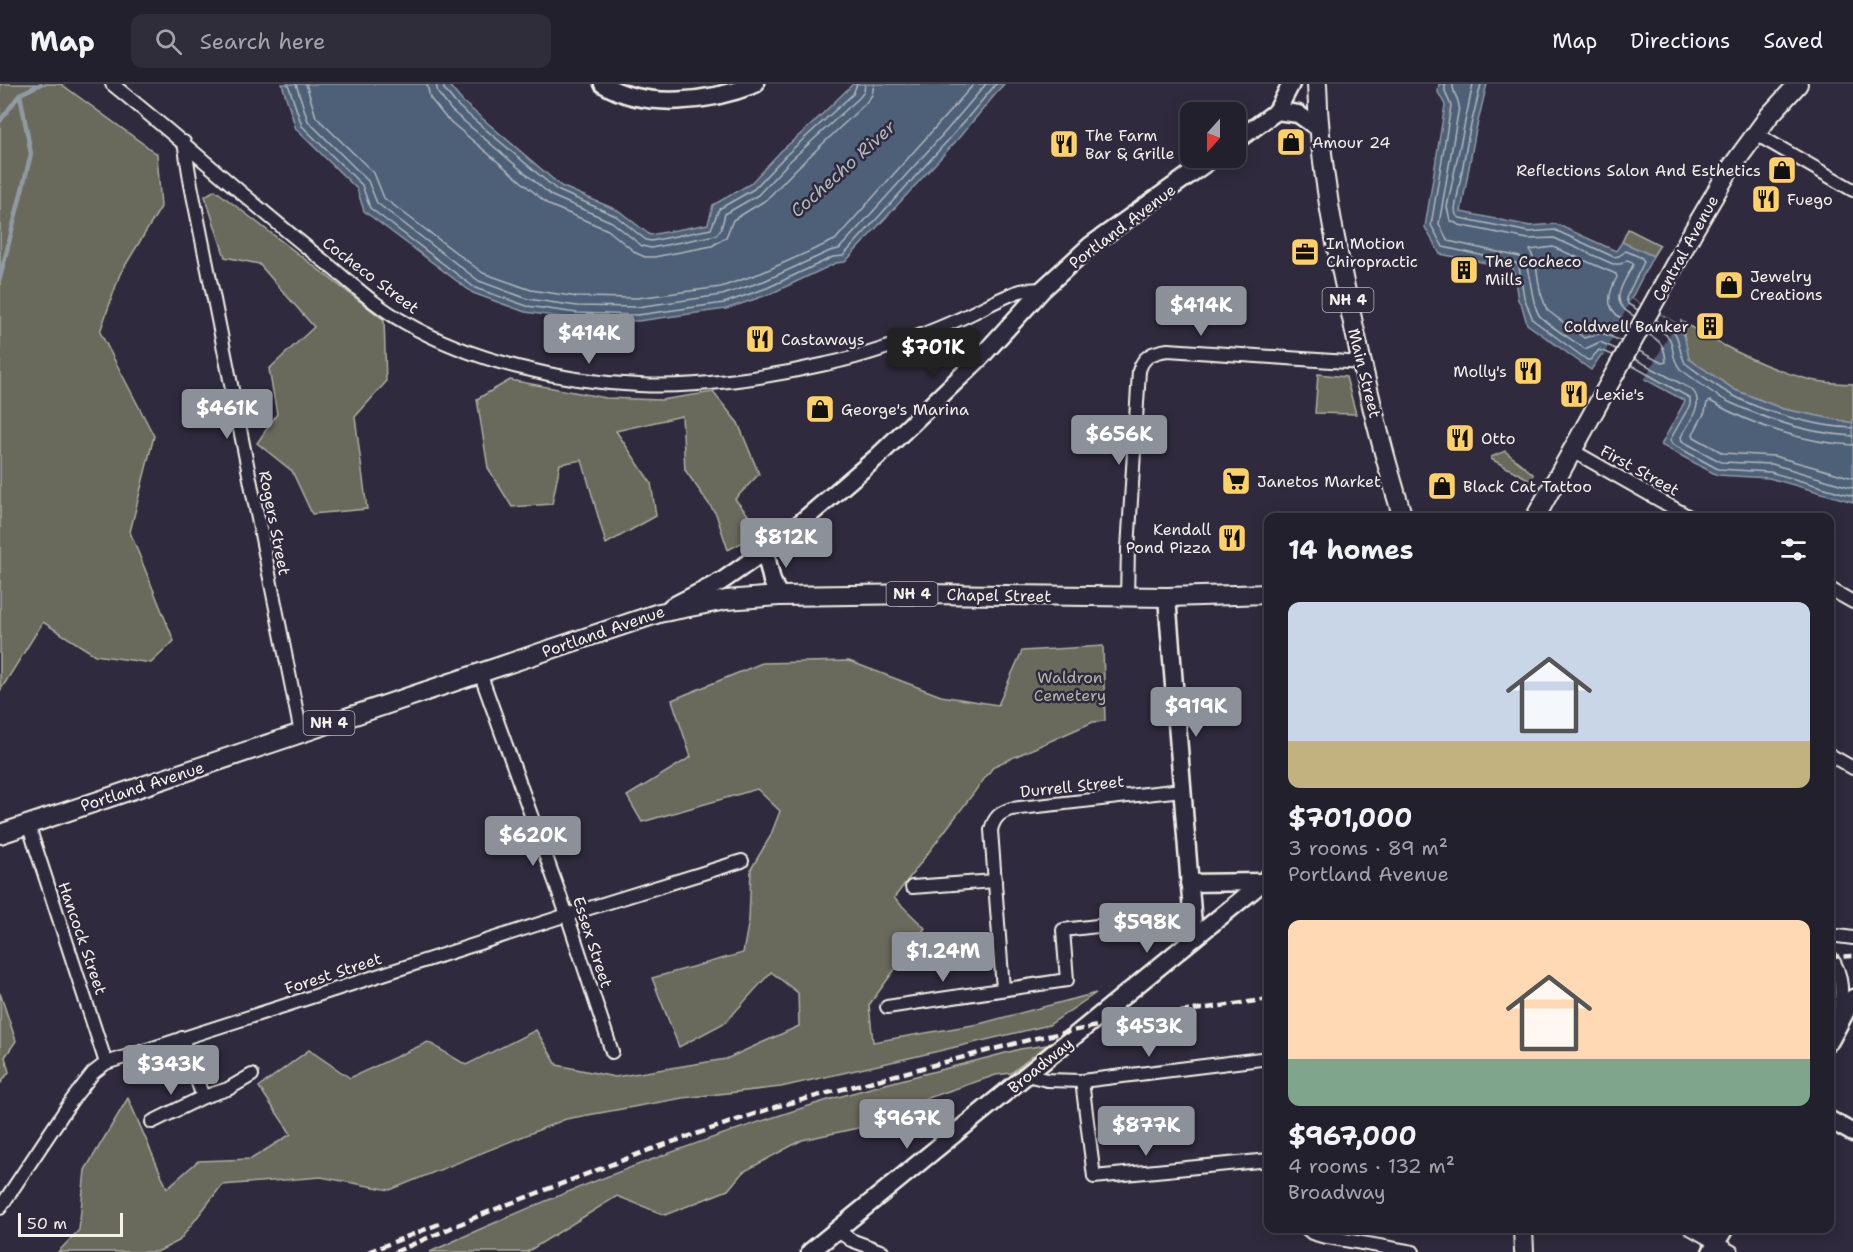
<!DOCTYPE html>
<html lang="en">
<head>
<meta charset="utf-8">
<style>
  :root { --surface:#23202e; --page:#2f2d3a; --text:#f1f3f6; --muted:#a3a3aa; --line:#403e4a; --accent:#8c9099 }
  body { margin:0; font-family:"Shantell Sans",sans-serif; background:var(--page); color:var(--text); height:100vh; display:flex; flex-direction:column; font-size:22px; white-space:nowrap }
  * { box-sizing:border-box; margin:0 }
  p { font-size:20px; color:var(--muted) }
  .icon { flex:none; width:33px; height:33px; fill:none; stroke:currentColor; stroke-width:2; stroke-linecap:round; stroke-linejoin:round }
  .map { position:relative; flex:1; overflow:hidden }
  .drawer { position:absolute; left:1264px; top:429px; width:570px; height:720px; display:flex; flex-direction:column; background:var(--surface); border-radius:12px; box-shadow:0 3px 15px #0003,0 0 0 2px var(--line) }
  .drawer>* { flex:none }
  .needle { width:39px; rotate:201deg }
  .fabs { position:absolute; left:1180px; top:18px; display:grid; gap:12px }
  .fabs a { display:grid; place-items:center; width:66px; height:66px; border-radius:12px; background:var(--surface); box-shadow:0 3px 15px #0003,0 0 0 2px var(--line); font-size:30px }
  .scale { position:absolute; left:18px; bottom:15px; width:105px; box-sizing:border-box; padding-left:6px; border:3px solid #f4f1e8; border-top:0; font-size:16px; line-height:21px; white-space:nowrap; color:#f4f1e8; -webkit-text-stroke:4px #2f2a3d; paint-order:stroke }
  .price { position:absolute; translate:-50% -51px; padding:0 14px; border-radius:6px; background:var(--accent); color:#fff; font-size:20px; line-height:39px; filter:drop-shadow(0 2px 3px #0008) }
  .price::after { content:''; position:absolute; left:50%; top:36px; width:18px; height:14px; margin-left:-9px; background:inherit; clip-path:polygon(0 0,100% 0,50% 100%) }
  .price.on { background:#222; color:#fff }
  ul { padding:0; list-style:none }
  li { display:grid; align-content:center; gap:12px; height:318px; padding:0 24px }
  li span { display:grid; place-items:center; height:186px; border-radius:12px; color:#555 }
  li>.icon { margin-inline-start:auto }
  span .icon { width:108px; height:108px; fill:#fffc; stroke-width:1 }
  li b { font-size:26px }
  h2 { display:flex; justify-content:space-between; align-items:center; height:72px; padding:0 24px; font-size:26px }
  header { display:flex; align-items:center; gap:36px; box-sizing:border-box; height:84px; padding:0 30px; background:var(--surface); border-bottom:2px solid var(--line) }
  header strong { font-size:28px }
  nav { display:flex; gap:33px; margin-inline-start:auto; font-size:21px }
  .search { width:420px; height:54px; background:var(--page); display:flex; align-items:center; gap:15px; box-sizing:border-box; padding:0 21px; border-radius:12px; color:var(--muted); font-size:22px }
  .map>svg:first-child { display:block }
  .green { fill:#696a5c; stroke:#aeaea2; stroke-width:1.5 }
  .water { fill:#4d6078; stroke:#909aa5; stroke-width:1.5 }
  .pier { fill:#2f2a3d }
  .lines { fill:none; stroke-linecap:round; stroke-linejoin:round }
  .shore { stroke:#b1b7bb; stroke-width:1.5 }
  .stream { stroke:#909aa5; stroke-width:4.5 }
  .street-casing { stroke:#f4f1e8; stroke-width:16 }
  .secondary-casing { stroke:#f4f1e8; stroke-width:21 }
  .primary-casing { stroke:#f4f1e8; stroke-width:22 }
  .street { stroke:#2f2a3d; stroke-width:12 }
  .secondary { stroke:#2f2a3d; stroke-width:16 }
  .primary { stroke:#2f2a3d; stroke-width:18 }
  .rail { stroke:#f4f1e8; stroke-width:4.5; stroke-dasharray:9 4.5; stroke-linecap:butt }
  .labels { text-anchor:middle; stroke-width:5; stroke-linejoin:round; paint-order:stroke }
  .shield { fill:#2f2a3d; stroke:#b9b5b5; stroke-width:1.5 }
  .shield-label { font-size:15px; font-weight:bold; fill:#f4f1e8 }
  .poi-label { font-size:16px; fill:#f4f1e8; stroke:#2f2a3d; text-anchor:start }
  .street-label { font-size:16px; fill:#f4f1e8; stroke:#2f2a3d }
  .park-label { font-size:16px; fill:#b5b4a9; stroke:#2f2a3d }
  .water-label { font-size:18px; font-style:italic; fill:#b1b7bb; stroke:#2f2a3d }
</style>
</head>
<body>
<header>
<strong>Map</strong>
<div class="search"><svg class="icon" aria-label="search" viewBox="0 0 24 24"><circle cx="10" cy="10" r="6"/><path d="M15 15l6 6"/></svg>Search here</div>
<nav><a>Map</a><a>Directions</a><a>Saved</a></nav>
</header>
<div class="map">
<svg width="1853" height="1168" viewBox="0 0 1853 1168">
  <rect width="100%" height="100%" fill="#2f2a3d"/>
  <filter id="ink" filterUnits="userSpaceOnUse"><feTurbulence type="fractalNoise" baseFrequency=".0167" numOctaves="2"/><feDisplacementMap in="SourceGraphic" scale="12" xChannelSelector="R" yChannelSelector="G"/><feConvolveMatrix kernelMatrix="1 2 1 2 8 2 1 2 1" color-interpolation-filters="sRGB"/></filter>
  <g filter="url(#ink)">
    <g class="green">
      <polygon points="0,0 61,0 157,70 161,123 120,190 100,248 154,352 130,448 174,557 151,579 95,571 43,538 0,607"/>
      <polygon points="215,106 384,236 386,298 355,333 367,425 312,430 292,387 257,359 277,330 269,285 314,243 259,180 225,173 205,112"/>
      <polygon points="1628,145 1660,161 1653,172 1622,158"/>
      <path d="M1681,237C1720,261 1762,283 1807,295C1821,299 1838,299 1853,300V339L1783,325L1735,306L1689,275Z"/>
      <polygon points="1318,290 1346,293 1356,330 1315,329"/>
      <polygon points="510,296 606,314 661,316 713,308 738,339 759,390 735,415 762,448 728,466 716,430 685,386 682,332 616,347 651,399 656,432 606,460 582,376 560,380 552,420 512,423 488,384 477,315"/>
      <polygon points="1505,367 1533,390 1532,397 1491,375 1491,373"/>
      <polygon points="1103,562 1105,637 1093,638 994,682 894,814 925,844 869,921 873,958 979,940 1096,909 1049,941 909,974 781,1003 683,1014 566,1035 390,1106 321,1093 222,1101 179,1157 157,1168 58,1168 79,1146 85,1086 128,1014 167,1104 198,1077 251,1075 291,1050 259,1003 309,966 350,994 428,958 466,981 536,946 557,981 615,993 726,975 799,942 798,909 771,888 726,938 679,963 652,894 743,869 749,836 751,785 770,753 780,727 757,705 642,738 627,712 691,673 672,616 762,579 849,577 941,612 998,621 1022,567"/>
      <polygon points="0,909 16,957 5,973 9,988 0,1000"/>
      <path d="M1047,961L1011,989L996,991L875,1032L867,1042L802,1056L743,1088L728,1106L665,1131L617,1112L527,1168H430C554,1110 684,1061 815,1020C882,999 952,984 1020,965Z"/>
    </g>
    <g class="water">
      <polygon points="282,0 448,0 462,17 561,102 619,127 650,151 708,140 713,121 750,100 781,67 811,41 853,0 1004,0 957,56 845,178 836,179 770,210 726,225 638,237 576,235 525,228 473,209 364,127 357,105 296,45"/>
      <polygon points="1439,0 1487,0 1475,50 1461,128 1530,142 1556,140 1616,167 1622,158 1653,172 1631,215 1676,239 1685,255 1689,275 1735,306 1783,325 1853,339 1853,418 1769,394 1717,391 1661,361 1685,317 1601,271 1591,286 1527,240 1522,222 1518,216 1513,184 1440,170 1425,143 1445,21 1438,8"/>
    </g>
    <polygon class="pier" points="1631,215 1676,239 1643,298 1602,275"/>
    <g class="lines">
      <g class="shore">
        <polyline points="288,0 302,42 362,101 370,124 475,204 527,222 577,229 638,231 724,219 767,204 833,173 843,172 952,52 996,0"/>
        <polyline points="296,0 308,37 368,97 377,119 479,197 528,215 577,222 637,223 722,211 764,197 830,167 839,165 946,47 986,0"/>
        <polyline points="306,0 316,33 374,89 384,114 483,189 531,206 578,213 637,214 721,203 761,189 835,156 974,0"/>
        <polyline points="427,0 430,14 446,34 549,121 608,146 636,169 645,173 654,173 712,162 726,153 733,136 766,116 797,84 865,20 872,11 874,0"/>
        <polyline points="436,0 438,9 452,27 552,112 612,138 642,162 651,164 716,151 721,145 725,130 758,111 790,77 859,14 864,8 865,0"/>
        <polyline points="443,0 444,5 458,22 557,106 616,132 646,156 651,157 711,145 719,125 754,105 785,72 853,10 857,0"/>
        <polyline points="1445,0 1445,7 1451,22 1431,141 1443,163 1516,179 1519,183 1524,213 1533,236 1587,276 1590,276 1599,266 1613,271"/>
        <path d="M1453,0C1452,9 1459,14 1459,23L1439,140L1448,157L1520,173C1533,184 1529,215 1539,231C1544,239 1576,258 1585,265L1600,258L1616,265"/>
        <path d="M1473,0L1447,123L1450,136L1459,141L1528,155L1554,154L1613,180H1621L1627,176L1632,178L1633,181C1622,203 1607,217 1634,232"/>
        <polyline points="1481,0 1469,49 1455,125 1456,131 1460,134 1529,148 1555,146 1614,173 1619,172 1626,167 1642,174 1644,178 1626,214 1628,220 1638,226"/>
        <path d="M1656,236C1687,252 1673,256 1685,279C1700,290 1715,302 1732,311C1762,328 1818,343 1853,344"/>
        <path d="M1653,242C1683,258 1665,265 1680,285C1696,296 1713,311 1731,319C1768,336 1812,350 1853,352"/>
        <path d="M1621,257L1602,249L1584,254L1547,226L1540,207L1536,181L1530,166L1553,163L1616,190L1617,193C1605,216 1606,227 1630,240"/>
        <path d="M1639,267L1662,279L1666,278C1665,263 1661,257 1648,250"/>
        <path d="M1635,275L1691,305C1707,318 1688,339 1681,353L1682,357L1721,378L1772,380L1853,404"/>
        <polyline points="1631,281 1690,314 1690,321 1670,356 1672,360 1718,385 1770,388 1853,412"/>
        <path d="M1853,361C1805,359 1751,341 1710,317L1707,319L1705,328L1693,350L1694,353L1723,369L1774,372L1853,394"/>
      </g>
      <g class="stream">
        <polyline points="0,37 20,10 41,0"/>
        <polyline points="0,194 31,70 20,10"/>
      </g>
      <g class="street-casing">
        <g id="street">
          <path d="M112,0C184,58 252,120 325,178C350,198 375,222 404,238C471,277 562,298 639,301C696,304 771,293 826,280C870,271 914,255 955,237C976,228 996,216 1017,208C1025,205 1034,206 1043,205"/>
          <polyline points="1756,50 1853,106"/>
          <polyline points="184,58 191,101 301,649"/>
          <polyline points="1573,367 1691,434"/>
          <polyline points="1830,505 1853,518"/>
          <path d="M1127,513L1128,465L1139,287C1143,272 1153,268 1168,266L1362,279"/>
          <polyline points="480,589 567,831 612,968"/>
          <polyline points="1830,671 1853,684"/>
          <polyline points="28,740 106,979"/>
          <polyline points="912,803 995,797"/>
          <polyline points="1830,851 1853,854"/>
          <path d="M1830,872C1844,891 1842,911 1839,934"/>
          <path d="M1003,905L991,746C994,734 999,729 1011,725L1182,706"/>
          <polyline points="887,923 1067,896 1063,846 1192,831"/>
          <polyline points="182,954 203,1013 228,1005 252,991"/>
          <polyline points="1027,991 1047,996 1082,997 1269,974"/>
          <polyline points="1082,997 1094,1093 1269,1076"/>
          <polyline points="152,1038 203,1013"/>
          <polyline points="0,1124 72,1016 93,989 106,979 567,831 742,777"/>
          <polyline points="1306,1144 1312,1149 1322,1152 1413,1168"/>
          <polyline points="1690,1144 1732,1168"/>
          <polyline points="837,1146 851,1156 883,1168"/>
        </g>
      </g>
      <g class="secondary-casing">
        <g id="secondary">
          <path d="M603,0C646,26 710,18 755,0"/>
          <polyline points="1277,27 1298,30 1318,44"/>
          <polyline points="1236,57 1277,27 1291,0"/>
          <polyline points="765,467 772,497 779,512"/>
          <polyline points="1167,513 1194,853"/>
          <polyline points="671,523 722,497 765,467 792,446 876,374 979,275 1043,205 1091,161 1213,74"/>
          <polyline points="1189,799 1261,798"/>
          <polyline points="1830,957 1853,914"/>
          <polyline points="1830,1036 1853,1049"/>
          <polyline points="810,1168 1269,793"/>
          <polyline points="1711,1168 1725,1144"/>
        </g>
      </g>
      <g class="primary-casing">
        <g id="primary">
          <path d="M1317,0C1319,81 1335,160 1353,239C1367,304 1383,370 1403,434"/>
          <polyline points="1535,434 1695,144 1728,88 1769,32 1798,0"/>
          <polyline points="0,750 659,529 726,516 779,512 924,510 1167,513 1269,510"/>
          <polyline points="1523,1144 1524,1168"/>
        </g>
      </g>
      <use href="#street" class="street"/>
      <use href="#secondary" class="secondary"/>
      <use href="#primary" class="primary"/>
      <g class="rail">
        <polyline points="1830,873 1853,872"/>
        <polyline points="368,1168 439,1140"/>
        <polyline points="395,1168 488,1128 649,1066 775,1023 1032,955 1132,935 1269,915"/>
      </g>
    </g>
  </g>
  <defs>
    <g id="shop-square" transform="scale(1.5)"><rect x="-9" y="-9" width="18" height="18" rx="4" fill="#ffd166" stroke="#2f2a3d"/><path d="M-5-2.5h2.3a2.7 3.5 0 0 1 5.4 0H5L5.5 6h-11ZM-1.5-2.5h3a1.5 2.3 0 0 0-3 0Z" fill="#111"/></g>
    <g id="restaurant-square" transform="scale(1.5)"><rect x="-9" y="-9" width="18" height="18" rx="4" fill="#ffd166" stroke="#2f2a3d"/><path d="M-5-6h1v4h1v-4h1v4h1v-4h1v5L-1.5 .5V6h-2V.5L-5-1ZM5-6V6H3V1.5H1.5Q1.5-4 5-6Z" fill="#111"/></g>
    <g id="office-square" transform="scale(1.5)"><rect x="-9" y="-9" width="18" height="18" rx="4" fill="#ffd166" stroke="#2f2a3d"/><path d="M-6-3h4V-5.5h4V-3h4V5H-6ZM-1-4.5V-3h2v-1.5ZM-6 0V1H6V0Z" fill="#111"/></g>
    <g id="building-square" transform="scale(1.5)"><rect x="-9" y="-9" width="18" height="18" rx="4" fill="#ffd166" stroke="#2f2a3d"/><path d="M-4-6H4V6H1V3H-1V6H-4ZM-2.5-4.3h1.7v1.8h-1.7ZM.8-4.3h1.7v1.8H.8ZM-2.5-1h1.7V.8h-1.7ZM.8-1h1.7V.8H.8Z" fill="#111"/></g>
    <g id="supermarket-square" transform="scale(1.5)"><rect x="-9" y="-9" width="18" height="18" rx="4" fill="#ffd166" stroke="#2f2a3d"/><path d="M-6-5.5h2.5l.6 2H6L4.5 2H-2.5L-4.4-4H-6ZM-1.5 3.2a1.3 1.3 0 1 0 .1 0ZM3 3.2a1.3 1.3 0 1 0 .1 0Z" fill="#111"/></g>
  </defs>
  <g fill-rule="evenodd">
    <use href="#shop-square" x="1291" y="58"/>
    <use href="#restaurant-square" x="1064" y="60"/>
    <use href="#shop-square" x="1782" y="86"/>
    <use href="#restaurant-square" x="1766" y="115"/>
    <use href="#office-square" x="1305" y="168"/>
    <use href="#building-square" x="1464" y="186"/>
    <use href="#shop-square" x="1729" y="201"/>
    <use href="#building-square" x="1710" y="242"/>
    <use href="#restaurant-square" x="760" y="255"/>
    <use href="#restaurant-square" x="1528" y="287"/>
    <use href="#restaurant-square" x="1574" y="310"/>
    <use href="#shop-square" x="820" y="325"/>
    <use href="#restaurant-square" x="1460" y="354"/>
    <use href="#supermarket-square" x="1236" y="397"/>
    <use href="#shop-square" x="1442" y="402"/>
    <use href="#restaurant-square" x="1232" y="454"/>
  </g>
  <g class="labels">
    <g class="shield">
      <rect x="1322.5" y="204" width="51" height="24" rx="4.5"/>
      <rect x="886.5" y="498" width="51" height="24" rx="4.5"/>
      <rect x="303.5" y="627" width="51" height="24" rx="4.5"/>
    </g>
    <g class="shield-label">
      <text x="1348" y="221">NH 4</text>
      <text x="912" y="515">NH 4</text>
      <text x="329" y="644">NH 4</text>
    </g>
    <g class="poi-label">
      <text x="1085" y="57">The Farm<tspan x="1085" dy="18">Bar &amp; Grille</tspan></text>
      <text x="1312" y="64">Amour 24</text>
      <text x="1761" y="92" text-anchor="end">Reflections Salon And Esthetics</text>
      <text x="1787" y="121">Fuego</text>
      <text x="1326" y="165">In Motion<tspan x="1326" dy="18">Chiropractic</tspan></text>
      <text x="1485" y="183">The Cocheco<tspan x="1485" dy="18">Mills</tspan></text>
      <text x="1750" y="198">Jewelry<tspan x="1750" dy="18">Creations</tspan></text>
      <text x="1689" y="248" text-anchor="end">Coldwell Banker</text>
      <text x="781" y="261">Castaways</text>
      <text x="1507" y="293" text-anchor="end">Molly's</text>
      <text x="1595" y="316">Lexie's</text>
      <text x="841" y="331">George's Marina</text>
      <text x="1481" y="360">Otto</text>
      <text x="1257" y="403">Janetos Market</text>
      <text x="1463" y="408">Black Cat Tattoo</text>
      <text x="1211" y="451" text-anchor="end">Kendall<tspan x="1211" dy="18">Pond Pizza</tspan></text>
    </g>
    <g class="street-label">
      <text transform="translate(1122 142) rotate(-37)" y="6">Portland Avenue</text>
      <text transform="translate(1685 164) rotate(-61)" y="6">Central Avenue</text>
      <text transform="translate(371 191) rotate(37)" y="6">Cocheco Street</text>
      <text transform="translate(1365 289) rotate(76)" y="6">Main Street</text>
      <text transform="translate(1640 386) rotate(29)" y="6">First Street</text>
      <text transform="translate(275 439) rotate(79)" y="6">Rogers Street</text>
      <text transform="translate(999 511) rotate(1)" y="6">Chapel Street</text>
      <text transform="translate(603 547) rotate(-19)" y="6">Portland Avenue</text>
      <text transform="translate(142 702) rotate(-18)" y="6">Portland Avenue</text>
      <text transform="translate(1072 702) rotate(-6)" y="6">Durrell Street</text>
      <text transform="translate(83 854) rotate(71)" y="6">Hancock Street</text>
      <text transform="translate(593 858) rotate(72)" y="6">Essex Street</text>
      <text transform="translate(333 889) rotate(-18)" y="6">Forest Street</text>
      <text transform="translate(1040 981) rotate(-39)" y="6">Broadway</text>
    </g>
    <g class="park-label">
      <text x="1070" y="599">Waldron<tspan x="1070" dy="18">Cemetery</tspan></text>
    </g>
    <g class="water-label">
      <text transform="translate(843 85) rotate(-42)" y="6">Cochecho River</text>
    </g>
  </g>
</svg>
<div class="fabs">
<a><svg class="needle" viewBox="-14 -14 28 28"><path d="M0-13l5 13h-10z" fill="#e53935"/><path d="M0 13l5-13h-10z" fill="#a3a3aa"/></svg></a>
</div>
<div class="scale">50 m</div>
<b class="price" style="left:1201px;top:253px">$414K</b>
<b class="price" style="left:589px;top:281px">$414K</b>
<b class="price on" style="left:933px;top:295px">$701K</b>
<b class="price" style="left:227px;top:356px">$461K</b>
<b class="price" style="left:1119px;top:382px">$656K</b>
<b class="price" style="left:786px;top:485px">$812K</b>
<b class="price" style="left:1196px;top:654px">$919K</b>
<b class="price" style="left:533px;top:783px">$620K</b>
<b class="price" style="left:1147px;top:870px">$598K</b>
<b class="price" style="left:943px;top:899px">$1.24M</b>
<b class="price" style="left:1149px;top:974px">$453K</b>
<b class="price" style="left:171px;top:1012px">$343K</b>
<b class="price" style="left:907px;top:1066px">$967K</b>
<b class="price" style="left:1146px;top:1073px">$877K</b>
<section class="drawer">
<h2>14 homes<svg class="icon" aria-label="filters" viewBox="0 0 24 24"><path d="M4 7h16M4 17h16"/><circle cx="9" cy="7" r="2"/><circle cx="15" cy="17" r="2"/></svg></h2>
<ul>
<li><span style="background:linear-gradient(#c9d6e8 75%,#c2b280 0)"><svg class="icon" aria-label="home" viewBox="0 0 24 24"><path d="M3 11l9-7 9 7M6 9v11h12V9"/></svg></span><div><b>$701,000</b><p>3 rooms · 89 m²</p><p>Portland Avenue</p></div></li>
<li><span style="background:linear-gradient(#ffd9b3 75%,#7fa58c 0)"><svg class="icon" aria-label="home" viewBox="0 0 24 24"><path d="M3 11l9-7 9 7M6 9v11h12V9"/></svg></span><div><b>$967,000</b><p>4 rooms · 132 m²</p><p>Broadway</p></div></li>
</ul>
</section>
</div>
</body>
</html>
